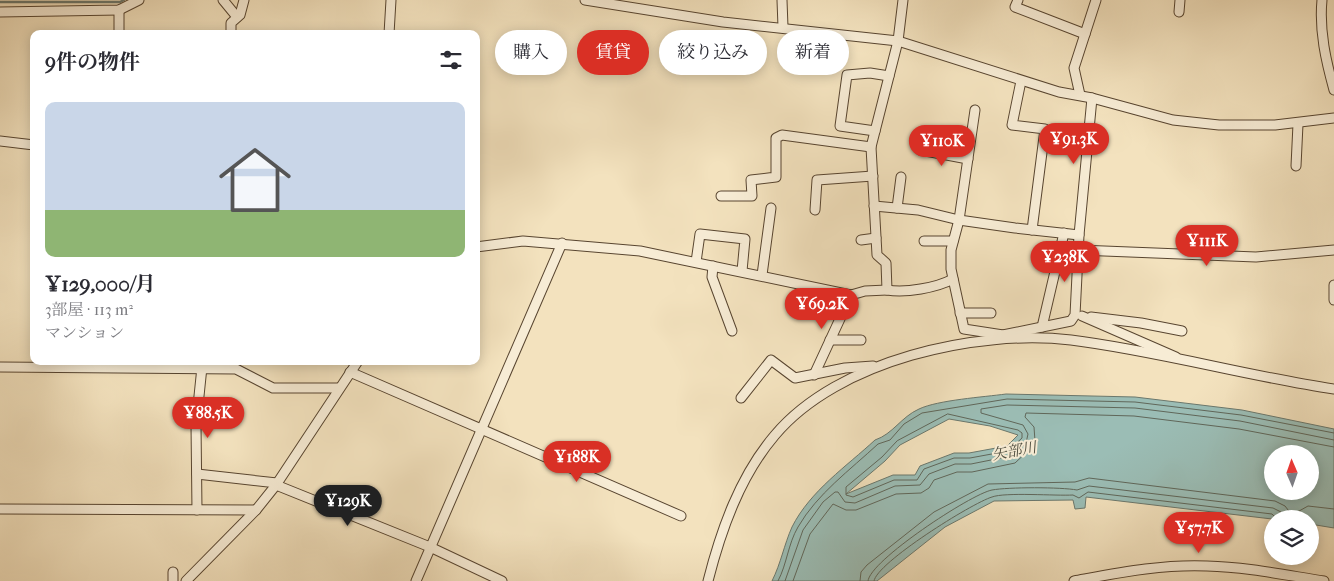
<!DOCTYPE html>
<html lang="ja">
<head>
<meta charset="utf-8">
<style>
  :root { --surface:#fff; --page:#f2f2f3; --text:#2b2b33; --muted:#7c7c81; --line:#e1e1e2; --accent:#d93025 }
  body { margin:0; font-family:"IM FELL French Canon","Noto Serif JP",serif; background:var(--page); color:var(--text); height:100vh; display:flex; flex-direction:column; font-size:19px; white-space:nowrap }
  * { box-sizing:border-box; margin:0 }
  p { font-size:16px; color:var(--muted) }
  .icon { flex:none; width:28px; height:28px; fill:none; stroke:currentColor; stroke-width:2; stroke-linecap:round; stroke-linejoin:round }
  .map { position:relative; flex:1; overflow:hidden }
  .drawer { position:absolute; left:30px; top:30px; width:450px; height:335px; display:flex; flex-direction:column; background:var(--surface); border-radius:10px; box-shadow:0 2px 12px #0003 }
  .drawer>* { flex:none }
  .top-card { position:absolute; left:495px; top:30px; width:475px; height:45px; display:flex; gap:10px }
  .needle { width:32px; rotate:358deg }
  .tools { position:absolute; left:1264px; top:445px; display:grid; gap:10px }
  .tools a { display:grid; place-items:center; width:55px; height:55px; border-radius:50%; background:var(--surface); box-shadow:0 2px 12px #0003; font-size:25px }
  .price { position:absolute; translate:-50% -42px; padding:0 11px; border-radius:18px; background:var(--accent); color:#fff; font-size:16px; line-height:32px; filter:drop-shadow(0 1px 2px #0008) }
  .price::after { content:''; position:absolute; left:50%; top:30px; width:15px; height:11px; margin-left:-8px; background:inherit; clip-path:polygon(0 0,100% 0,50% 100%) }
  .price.selected { background:#222; color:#fff }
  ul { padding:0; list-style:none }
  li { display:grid; align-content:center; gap:10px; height:265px; padding:0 15px }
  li+li { border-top:1px solid var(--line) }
  li span { display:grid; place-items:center; height:155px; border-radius:10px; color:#555 }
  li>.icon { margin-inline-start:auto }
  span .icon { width:90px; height:90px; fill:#fffc; stroke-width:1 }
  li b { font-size:21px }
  h2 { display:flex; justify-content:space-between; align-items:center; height:60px; padding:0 15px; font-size:21px }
  .chip { padding:0 18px; border-radius:22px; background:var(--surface); box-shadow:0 2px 12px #0003; font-size:18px; line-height:45px }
  .chip.selected { background:var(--accent); color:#fff }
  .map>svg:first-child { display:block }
  .water { fill:#9bbdb5; stroke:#6b786d; fill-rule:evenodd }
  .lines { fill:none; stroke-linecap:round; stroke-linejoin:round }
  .shore { stroke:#60675a; stroke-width:1 }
  .stream { stroke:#6b786d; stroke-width:2.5 }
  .minor-casing { stroke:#584530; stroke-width:11 }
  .minor { stroke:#f7ecd5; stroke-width:9 }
  .labels { text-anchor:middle; stroke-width:4; stroke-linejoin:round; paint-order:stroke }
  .water-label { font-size:15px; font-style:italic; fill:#4e4d3f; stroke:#f7ecd5 }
</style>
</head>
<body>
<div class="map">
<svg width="1334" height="581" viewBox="0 0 1334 581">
  <rect width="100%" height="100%" fill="#f3e2be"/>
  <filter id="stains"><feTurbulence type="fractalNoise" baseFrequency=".004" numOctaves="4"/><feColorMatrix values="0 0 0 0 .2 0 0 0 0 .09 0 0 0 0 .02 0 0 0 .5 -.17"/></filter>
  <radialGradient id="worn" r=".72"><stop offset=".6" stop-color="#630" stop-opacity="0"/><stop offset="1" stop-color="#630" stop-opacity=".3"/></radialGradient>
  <path class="water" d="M1006,394L1135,397L1242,410L1334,429V528L1310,524V519H1272L1086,497L1085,508L1075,509L1073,500L994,501L945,527L877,581H772C781,563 784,545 792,527C810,491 847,466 875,440C893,434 901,417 919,409C938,400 984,397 1006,394ZM949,419L990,426L1018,435L1007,446L969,453H954L920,466L915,475H893L846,494L885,461L900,445ZM1272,454H1310V491H1272Z"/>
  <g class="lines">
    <g class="shore">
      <polygon points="948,414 1018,430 1022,433 1022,438 1008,451 970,458 954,458 924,469 917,480 894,480 853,497 846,495 846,487 882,457 897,441"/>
      <path d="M778,581C787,564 788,544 798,527C817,494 850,470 878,444L890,440L904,424L922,413L1007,399L1135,402L1241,415L1334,433"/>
      <polyline points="785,581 803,530 823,502 835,492 838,492 845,502 855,503 895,486 920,485 929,474 955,464 971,464 1011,456 1026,443 1028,434 1023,425 981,413 981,409 1007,405 1135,408 1240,421 1334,440"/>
      <polyline points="793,581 810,534 833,504 846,510 856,510 896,494 921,493 929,488 934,480 957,472 972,472 1015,463 1030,449 1035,441 1034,427 1025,417 1026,413 1134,416 1239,429 1334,447"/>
      <polyline points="860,581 861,572 867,565 934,512 988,484 1075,482 1089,478 1275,501 1285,506 1292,515 1308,506 1334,509"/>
      <path d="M868,581C869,561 971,494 992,490C1008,487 1061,487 1077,490L1089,486L1273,508L1281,512L1284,519"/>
      <path d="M874,581C876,563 972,503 992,497C1005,492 1056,496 1073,495L1079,498L1088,492L1272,514L1277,519"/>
    </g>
    <polyline class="stream" points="0,2 120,2 124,0"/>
    <g class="minor-casing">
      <g id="minor">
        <polyline points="223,0 237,17"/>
        <polyline points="585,0 723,22 898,41 1059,92 1092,98 1173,120 1219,125 1275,125 1334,118"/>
        <polyline points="782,0 783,27"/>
        <polyline points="1018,0 1015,7 1085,34"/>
        <path d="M1322,0C1319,31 1326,61 1334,90"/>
        <polyline points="119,10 119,34"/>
        <polyline points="0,12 119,10 139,0"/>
        <polyline points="1179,12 1180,0"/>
        <polyline points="231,34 231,23 240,15 244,0"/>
        <polyline points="389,34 391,0"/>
        <polyline points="1021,81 1012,125 1045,129 1032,230"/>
        <polyline points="1080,95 1074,68 1096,0"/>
        <polyline points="975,110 959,220 951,250 951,269 964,329 1003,335 1003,337"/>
        <polyline points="875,131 840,126 847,75 870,73 889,76"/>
        <polyline points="0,141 34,145"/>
        <polyline points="920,150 968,159"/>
        <polyline points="1296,166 1298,124"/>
        <polyline points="721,196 752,196 751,180 776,177 776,138 782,135 871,147"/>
        <polyline points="874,206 918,210 959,220 1015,228 1079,235"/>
        <polyline points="897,208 901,177"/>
        <polyline points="815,210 817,180 873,176"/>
        <polyline points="861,240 876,238"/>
        <polyline points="924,241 953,241"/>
        <polyline points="476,247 523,241 640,251 851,295 865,291 887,290 886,263 877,255 871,147 898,41 903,0"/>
        <polyline points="1079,250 1256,257 1334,250"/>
        <polyline points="696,262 700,234 745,239 742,271"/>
        <polyline points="713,266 712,277 732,331"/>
        <polyline points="762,275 771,208"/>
        <polyline points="1334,285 1334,300"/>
        <path d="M887,290C906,293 936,288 953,279"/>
        <polyline points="960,313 991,313"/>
        <polyline points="1082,316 1176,357"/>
        <polyline points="1091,317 1141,323 1182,331"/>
        <polyline points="1042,327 1064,233"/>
        <polyline points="1003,335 1071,321 1075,315 1079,235 1092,98"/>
        <polyline points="830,340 861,340"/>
        <polyline points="0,367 236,369 273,388 339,388"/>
        <polyline points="350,372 681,516"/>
        <polyline points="814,375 851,295"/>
        <polyline points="741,398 771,360 795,378 845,368 873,366"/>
        <polyline points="197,474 277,483"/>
        <polyline points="276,485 430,547 502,581"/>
        <polyline points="0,509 256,510"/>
        <polyline points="197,510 196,425 202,367"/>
        <polyline points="173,572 173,581"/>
        <polyline points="186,581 256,510 276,485 358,361"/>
        <polyline points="416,581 562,243"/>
        <path d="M708,581C721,530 740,476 775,435C838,360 977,329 1071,340C1159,351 1246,376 1334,389"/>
        <path d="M1074,581C1118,573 1162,564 1207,566C1246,567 1285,575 1324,581"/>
      </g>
    </g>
    <use href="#minor" class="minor"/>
  </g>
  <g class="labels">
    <g class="water-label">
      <text transform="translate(1014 451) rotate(-10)" y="5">矢部川</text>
    </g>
  </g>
  <rect width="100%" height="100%" filter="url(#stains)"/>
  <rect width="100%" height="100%" fill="url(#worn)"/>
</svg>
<div class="tools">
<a><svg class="needle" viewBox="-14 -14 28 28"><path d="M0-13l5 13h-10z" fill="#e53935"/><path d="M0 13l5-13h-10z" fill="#7c7c81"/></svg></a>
<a><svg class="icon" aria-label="layers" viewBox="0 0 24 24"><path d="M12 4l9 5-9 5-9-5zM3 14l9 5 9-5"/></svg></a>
</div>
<b class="price" style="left:1074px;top:165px">¥91.3K</b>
<b class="price" style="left:942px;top:167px">¥110K</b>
<b class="price" style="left:1207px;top:267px">¥111K</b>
<b class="price" style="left:1065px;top:283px">¥238K</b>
<b class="price" style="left:822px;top:330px">¥69.2K</b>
<b class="price" style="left:208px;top:439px">¥88.5K</b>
<b class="price" style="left:577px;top:483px">¥188K</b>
<b class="price selected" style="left:348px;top:527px">¥129K</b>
<b class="price" style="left:1199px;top:554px">¥57.7K</b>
<div class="top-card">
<a class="chip">購入</a>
<a class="chip selected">賃貸</a>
<a class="chip">絞り込み</a>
<a class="chip">新着</a>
</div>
<section class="drawer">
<h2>9件の物件<svg class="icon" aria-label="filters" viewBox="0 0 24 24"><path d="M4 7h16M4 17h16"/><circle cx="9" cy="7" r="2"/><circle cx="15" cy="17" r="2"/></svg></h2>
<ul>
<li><span style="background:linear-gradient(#c9d6e8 70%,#8fb573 0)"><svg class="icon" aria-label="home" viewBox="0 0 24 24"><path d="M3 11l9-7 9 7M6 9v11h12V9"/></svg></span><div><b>¥129,000/月</b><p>3部屋 · 113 m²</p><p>マンション</p></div></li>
</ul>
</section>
</div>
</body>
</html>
